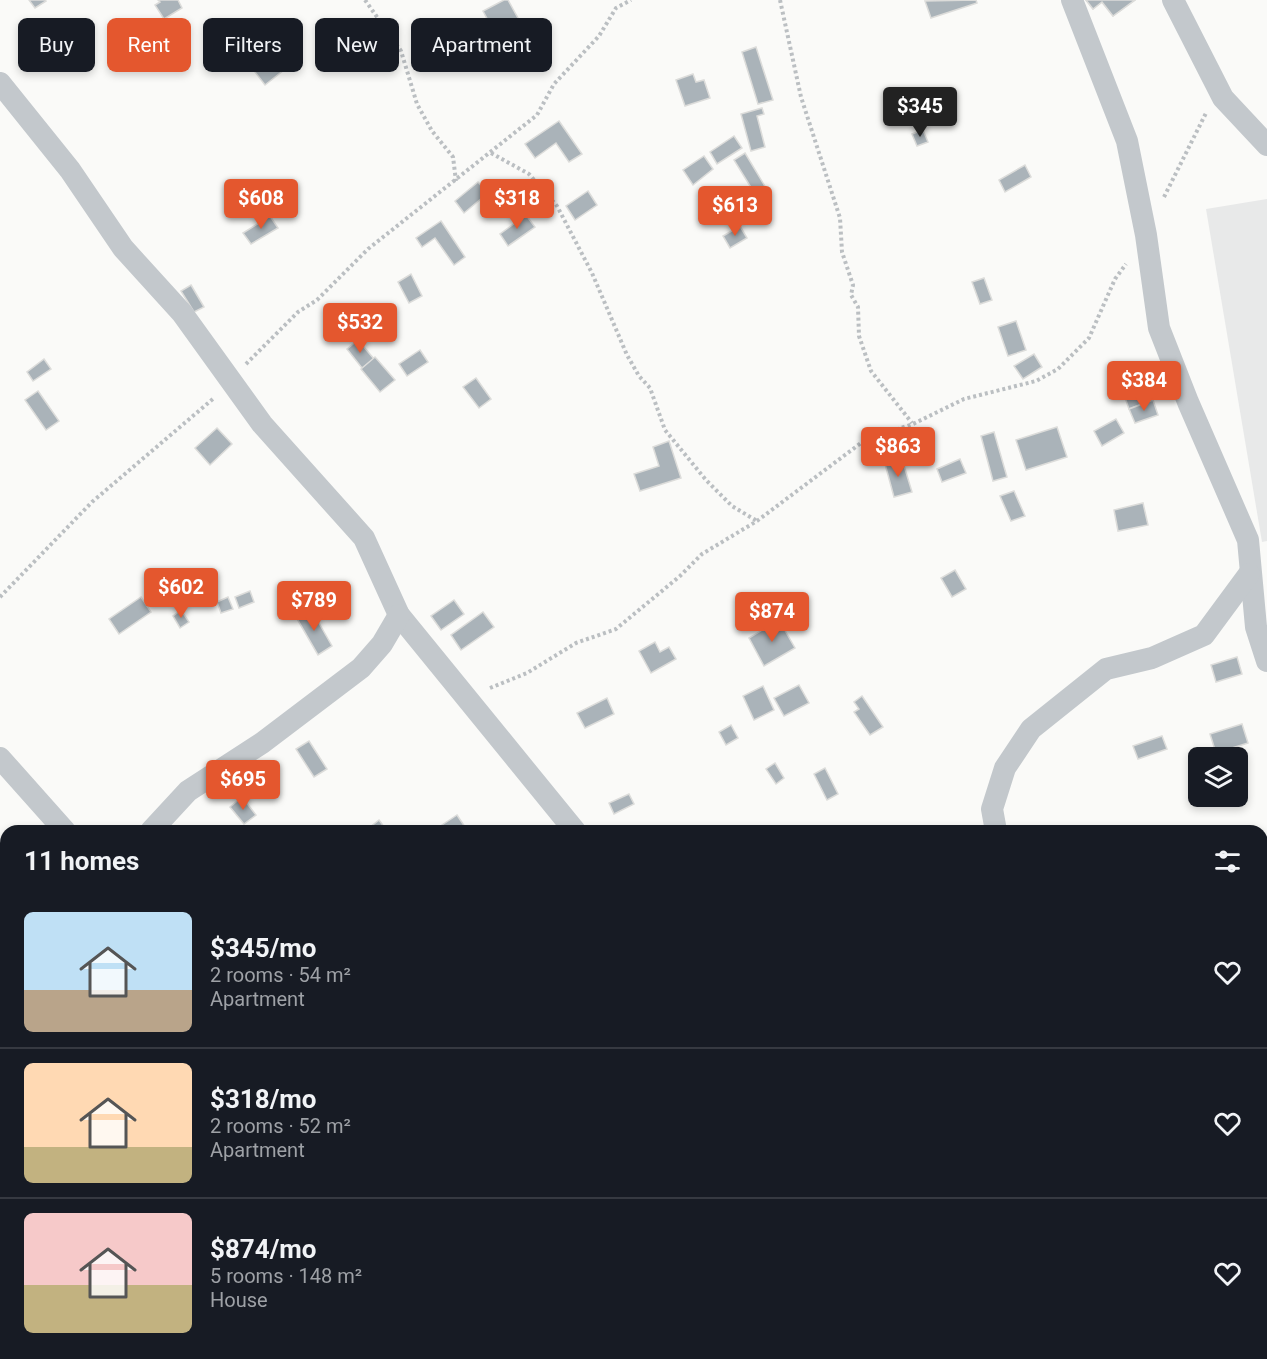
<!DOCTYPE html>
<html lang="en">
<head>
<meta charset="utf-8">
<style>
  :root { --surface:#171b24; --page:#242831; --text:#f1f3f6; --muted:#9ea1a6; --line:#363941; --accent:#e4572e }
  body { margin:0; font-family:Roboto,sans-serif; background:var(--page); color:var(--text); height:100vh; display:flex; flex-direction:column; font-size:22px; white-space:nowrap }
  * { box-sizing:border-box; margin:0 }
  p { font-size:20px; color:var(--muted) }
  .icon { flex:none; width:33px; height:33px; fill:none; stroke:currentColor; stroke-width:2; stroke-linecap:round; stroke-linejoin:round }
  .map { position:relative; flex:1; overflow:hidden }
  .details { position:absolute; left:0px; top:825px; width:1268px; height:534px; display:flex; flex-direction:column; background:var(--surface); border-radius:18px 18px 0 0; box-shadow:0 3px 9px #0003 }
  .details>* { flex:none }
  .guide { position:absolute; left:18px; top:18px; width:600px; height:54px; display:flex; gap:12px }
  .fabs { position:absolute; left:1188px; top:747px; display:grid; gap:12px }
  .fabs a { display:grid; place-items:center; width:60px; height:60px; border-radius:9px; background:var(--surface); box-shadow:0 3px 9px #0003; font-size:30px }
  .price { position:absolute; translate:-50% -51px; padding:0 14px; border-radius:6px; background:var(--accent); color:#fff; font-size:20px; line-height:39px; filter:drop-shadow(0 2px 3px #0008) }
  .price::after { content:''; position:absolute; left:50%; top:36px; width:18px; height:14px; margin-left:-9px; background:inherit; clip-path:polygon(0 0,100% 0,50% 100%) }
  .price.on { background:#222; color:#fff }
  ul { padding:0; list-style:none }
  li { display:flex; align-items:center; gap:18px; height:150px; padding:0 24px }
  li+li { border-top:2px solid var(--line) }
  li span { display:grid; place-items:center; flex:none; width:168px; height:120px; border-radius:9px; color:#555 }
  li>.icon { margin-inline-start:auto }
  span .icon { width:72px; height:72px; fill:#fffc; stroke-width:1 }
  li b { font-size:26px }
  h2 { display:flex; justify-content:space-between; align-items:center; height:72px; padding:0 24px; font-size:26px }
  .chip { padding:0 21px; border-radius:9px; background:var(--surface); box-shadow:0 3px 9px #0003; font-size:21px; line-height:54px }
  .chip.on { background:var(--accent); color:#fff }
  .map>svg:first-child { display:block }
  .built { fill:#e8e9e9 }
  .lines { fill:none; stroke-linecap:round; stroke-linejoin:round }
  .stream { stroke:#bbc7cb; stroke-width:8 }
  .building { fill:#aab3b9; stroke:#dcdcda; stroke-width:1.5 }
  .path { stroke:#bbbfc2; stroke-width:4; stroke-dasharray:3 3; stroke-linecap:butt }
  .street { stroke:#c3c8cc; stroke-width:22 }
</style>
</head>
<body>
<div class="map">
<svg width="1267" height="1359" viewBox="0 0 1267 1359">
  <rect width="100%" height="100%" fill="#fafaf8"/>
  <polygon class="built" points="1267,199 1267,541 1262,542 1206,209"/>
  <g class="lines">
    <g class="stream">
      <polyline points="0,1182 6,1191"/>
      <polyline points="151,1353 155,1359"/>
    </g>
  </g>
  <g class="building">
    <polygon points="29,0 45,0 46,1 35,8"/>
    <polygon points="158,0 178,0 182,8 164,19 155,5 160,2"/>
    <polygon points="504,0 508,0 519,20 495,33 483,11"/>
    <polygon points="976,0 977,3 931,18 925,1"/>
    <polygon points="1086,0 1135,0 1113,16 1102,2 1093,9"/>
    <polygon points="1086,0 1135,0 1113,16 1102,2 1093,9"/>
    <polygon points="539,19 544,29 535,34 530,24"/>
    <polygon points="282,46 294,62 265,85 252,68"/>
    <polygon points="756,47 773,100 758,104 742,52"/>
    <polygon points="693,74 696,82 704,80 710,98 685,106 676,80"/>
    <polygon points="762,108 764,114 757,116 765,147 751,151 741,114"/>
    <polygon points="559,121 582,154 569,162 556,143 535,158 525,144"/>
    <polygon points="923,130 928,142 917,146 912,134"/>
    <polygon points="734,136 742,148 717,164 710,152"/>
    <polygon points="745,153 766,188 755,194 734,160"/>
    <polygon points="704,156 713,169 693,185 683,170"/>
    <polygon points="1025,165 1031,177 1005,192 999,180"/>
    <polygon points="478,182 488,193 464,213 455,201"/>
    <polygon points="588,191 597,205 575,220 566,206"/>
    <polygon points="526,215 535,227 508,246 500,234"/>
    <polygon points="270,216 278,228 251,244 243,233"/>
    <polygon points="441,221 465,257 454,265 435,238 422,247 416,238"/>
    <polygon points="740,226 747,238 730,248 723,236"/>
    <polygon points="411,274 422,296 409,303 398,282"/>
    <polygon points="984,278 992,300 980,304 972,282"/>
    <polygon points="191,285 204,307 194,312 181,291"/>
    <polygon points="1016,321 1026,350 1008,356 998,327"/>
    <polygon points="358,340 374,359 362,368 347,349"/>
    <polygon points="420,350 428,362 407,376 399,364"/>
    <polygon points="1034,354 1042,367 1023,379 1014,366"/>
    <polygon points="375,357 395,380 380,392 361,369"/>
    <polygon points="44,359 51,369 33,381 27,372"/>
    <polygon points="1140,364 1151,394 1147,396 1150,401 1129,409 1116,372"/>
    <polygon points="476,378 491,399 479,408 463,387"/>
    <polygon points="38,391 59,421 46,430 25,400"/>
    <polygon points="1153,400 1158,415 1135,423 1129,409"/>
    <polygon points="1116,419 1124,433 1102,446 1094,431"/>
    <polygon points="1057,427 1067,457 1026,470 1016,440"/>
    <polygon points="217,428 232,444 210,465 195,448"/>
    <polygon points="994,432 1007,477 993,481 981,436"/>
    <polygon points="669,441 681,478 640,491 634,474 659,466 653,447"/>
    <polygon points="902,459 912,492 894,497 885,464"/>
    <polygon points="960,459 966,473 942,482 937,469"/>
    <polygon points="1014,491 1025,516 1011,521 1000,496"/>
    <polygon points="1143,503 1148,525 1118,531 1114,510"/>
    <polygon points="955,570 966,589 952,597 941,578"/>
    <polygon points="250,591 254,602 239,608 235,597"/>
    <polygon points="141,597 151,612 119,634 109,619"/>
    <polygon points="228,597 233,609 221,613 217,602"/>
    <polygon points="454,600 464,614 441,630 431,616"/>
    <polygon points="311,609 332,646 318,655 296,617"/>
    <polygon points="181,610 189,622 180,628 173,616"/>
    <polygon points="483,612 494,627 461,650 451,635"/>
    <polygon points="779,620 795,648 764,666 749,638"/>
    <polygon points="655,642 660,652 669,647 676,659 651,673 639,651"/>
    <polygon points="1237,657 1242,674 1216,682 1211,665"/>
    <polygon points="799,685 809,703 784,716 774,698"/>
    <polygon points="763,686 774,710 754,720 743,696"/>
    <polygon points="862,696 883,727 870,735 854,712 859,709 854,702"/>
    <polygon points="607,698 614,714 585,728 577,713"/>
    <polygon points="1242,724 1248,743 1216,753 1210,734"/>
    <polygon points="731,725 738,738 726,745 719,732"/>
    <polygon points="1162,736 1167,749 1138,759 1133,746"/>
    <polygon points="309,741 327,769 314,777 296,749"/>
    <polygon points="775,763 784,778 776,784 766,769"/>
    <polygon points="825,768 838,794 827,800 814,774"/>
    <polygon points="629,794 634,804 614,814 609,803"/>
    <polygon points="242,797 256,815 244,824 230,807"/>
    <polygon points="457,815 465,827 458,831 438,831 436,829"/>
    <polygon points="379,820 387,831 371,831 369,828"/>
    <polygon points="1267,1109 1267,1148 1263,1149 1262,1110"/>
    <polygon points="1267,1319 1267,1353 1262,1328 1262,1320"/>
    <polygon points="221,1353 245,1353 247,1356 243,1359 215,1359"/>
    <polygon points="1013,1353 1031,1353 1033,1359 1015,1359"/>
    <polygon points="1043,1353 1059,1353 1060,1355 1078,1353 1079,1359 1045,1359"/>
  </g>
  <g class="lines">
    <g class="path">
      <polyline points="365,0 401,51 417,104 432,131 453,157 456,181"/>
      <polyline points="780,0 801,97 840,218 842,252 853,285 851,295 858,307 859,336 871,371 912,423"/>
      <polyline points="491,153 529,174 557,206 592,273 627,355 639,376 650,388 665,430 706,480 732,506 757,521"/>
      <polyline points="1164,197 1206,113"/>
      <polyline points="246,364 298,312 317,300 368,249 537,115 554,84 599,36 616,8 631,0"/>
      <polyline points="0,597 92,502 214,398"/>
      <polyline points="490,688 527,673 576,643 616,629 680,576 702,554 757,521 865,440 913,424 964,399 1036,381 1058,369 1089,338 1115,279 1126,264"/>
    </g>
    <g class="street">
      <polyline points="1072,0 1127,141 1146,235 1159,328 1188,402 1248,540 1256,627 1267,661"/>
      <polyline points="1173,0 1223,98 1267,145"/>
      <polyline points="0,83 70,170 123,248 182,313 262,424 364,538 399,615 575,831"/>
      <polyline points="0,758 65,831"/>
      <polyline points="151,831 188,791 262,743 361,668 382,644 399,615"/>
      <polyline points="996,831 992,809 1005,768 1031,729 1106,669 1152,658 1204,635 1249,574"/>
      <polyline points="0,989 6,985"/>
      <polyline points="1262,1212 1267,1210"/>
      <polyline points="180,1353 184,1359"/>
      <polyline points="443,1353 445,1359"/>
      <polyline points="2,1359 11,1353"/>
      <polyline points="804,1359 831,1353"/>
    </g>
  </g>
</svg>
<div class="fabs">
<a><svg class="icon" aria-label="layers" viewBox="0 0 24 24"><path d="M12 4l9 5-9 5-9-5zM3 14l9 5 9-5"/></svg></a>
</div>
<b class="price on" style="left:920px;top:138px">$345</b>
<b class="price" style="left:261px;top:230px">$608</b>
<b class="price" style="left:517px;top:230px">$318</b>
<b class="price" style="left:735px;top:237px">$613</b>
<b class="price" style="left:360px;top:354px">$532</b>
<b class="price" style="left:1144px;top:412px">$384</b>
<b class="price" style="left:898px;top:478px">$863</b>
<b class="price" style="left:181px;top:619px">$602</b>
<b class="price" style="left:314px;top:632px">$789</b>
<b class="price" style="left:772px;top:643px">$874</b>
<b class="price" style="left:243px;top:811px">$695</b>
<div class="guide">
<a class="chip">Buy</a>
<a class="chip on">Rent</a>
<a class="chip">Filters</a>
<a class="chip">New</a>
<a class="chip">Apartment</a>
</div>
<section class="details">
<h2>11 homes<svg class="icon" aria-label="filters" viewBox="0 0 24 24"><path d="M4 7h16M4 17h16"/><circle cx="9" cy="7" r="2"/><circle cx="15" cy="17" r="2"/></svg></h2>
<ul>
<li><span style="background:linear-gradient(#bfe0f5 65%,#b9a48a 0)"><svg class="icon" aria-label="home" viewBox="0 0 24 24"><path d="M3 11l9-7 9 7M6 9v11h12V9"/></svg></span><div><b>$345/mo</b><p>2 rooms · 54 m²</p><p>Apartment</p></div><svg class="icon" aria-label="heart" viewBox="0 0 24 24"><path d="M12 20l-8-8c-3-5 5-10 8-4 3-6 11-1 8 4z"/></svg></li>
<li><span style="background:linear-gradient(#ffd9b3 70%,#c2b280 0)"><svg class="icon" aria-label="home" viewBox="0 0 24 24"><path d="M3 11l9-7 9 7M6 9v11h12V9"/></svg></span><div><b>$318/mo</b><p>2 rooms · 52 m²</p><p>Apartment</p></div><svg class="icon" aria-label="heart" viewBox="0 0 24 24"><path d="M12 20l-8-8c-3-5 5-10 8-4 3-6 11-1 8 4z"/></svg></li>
<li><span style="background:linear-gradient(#f6c9c9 60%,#c2b280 0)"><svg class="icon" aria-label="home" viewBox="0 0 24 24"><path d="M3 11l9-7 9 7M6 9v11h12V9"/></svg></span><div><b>$874/mo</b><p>5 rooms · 148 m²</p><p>House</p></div><svg class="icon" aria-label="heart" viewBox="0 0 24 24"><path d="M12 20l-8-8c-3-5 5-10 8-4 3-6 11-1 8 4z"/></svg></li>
</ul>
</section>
</div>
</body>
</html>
